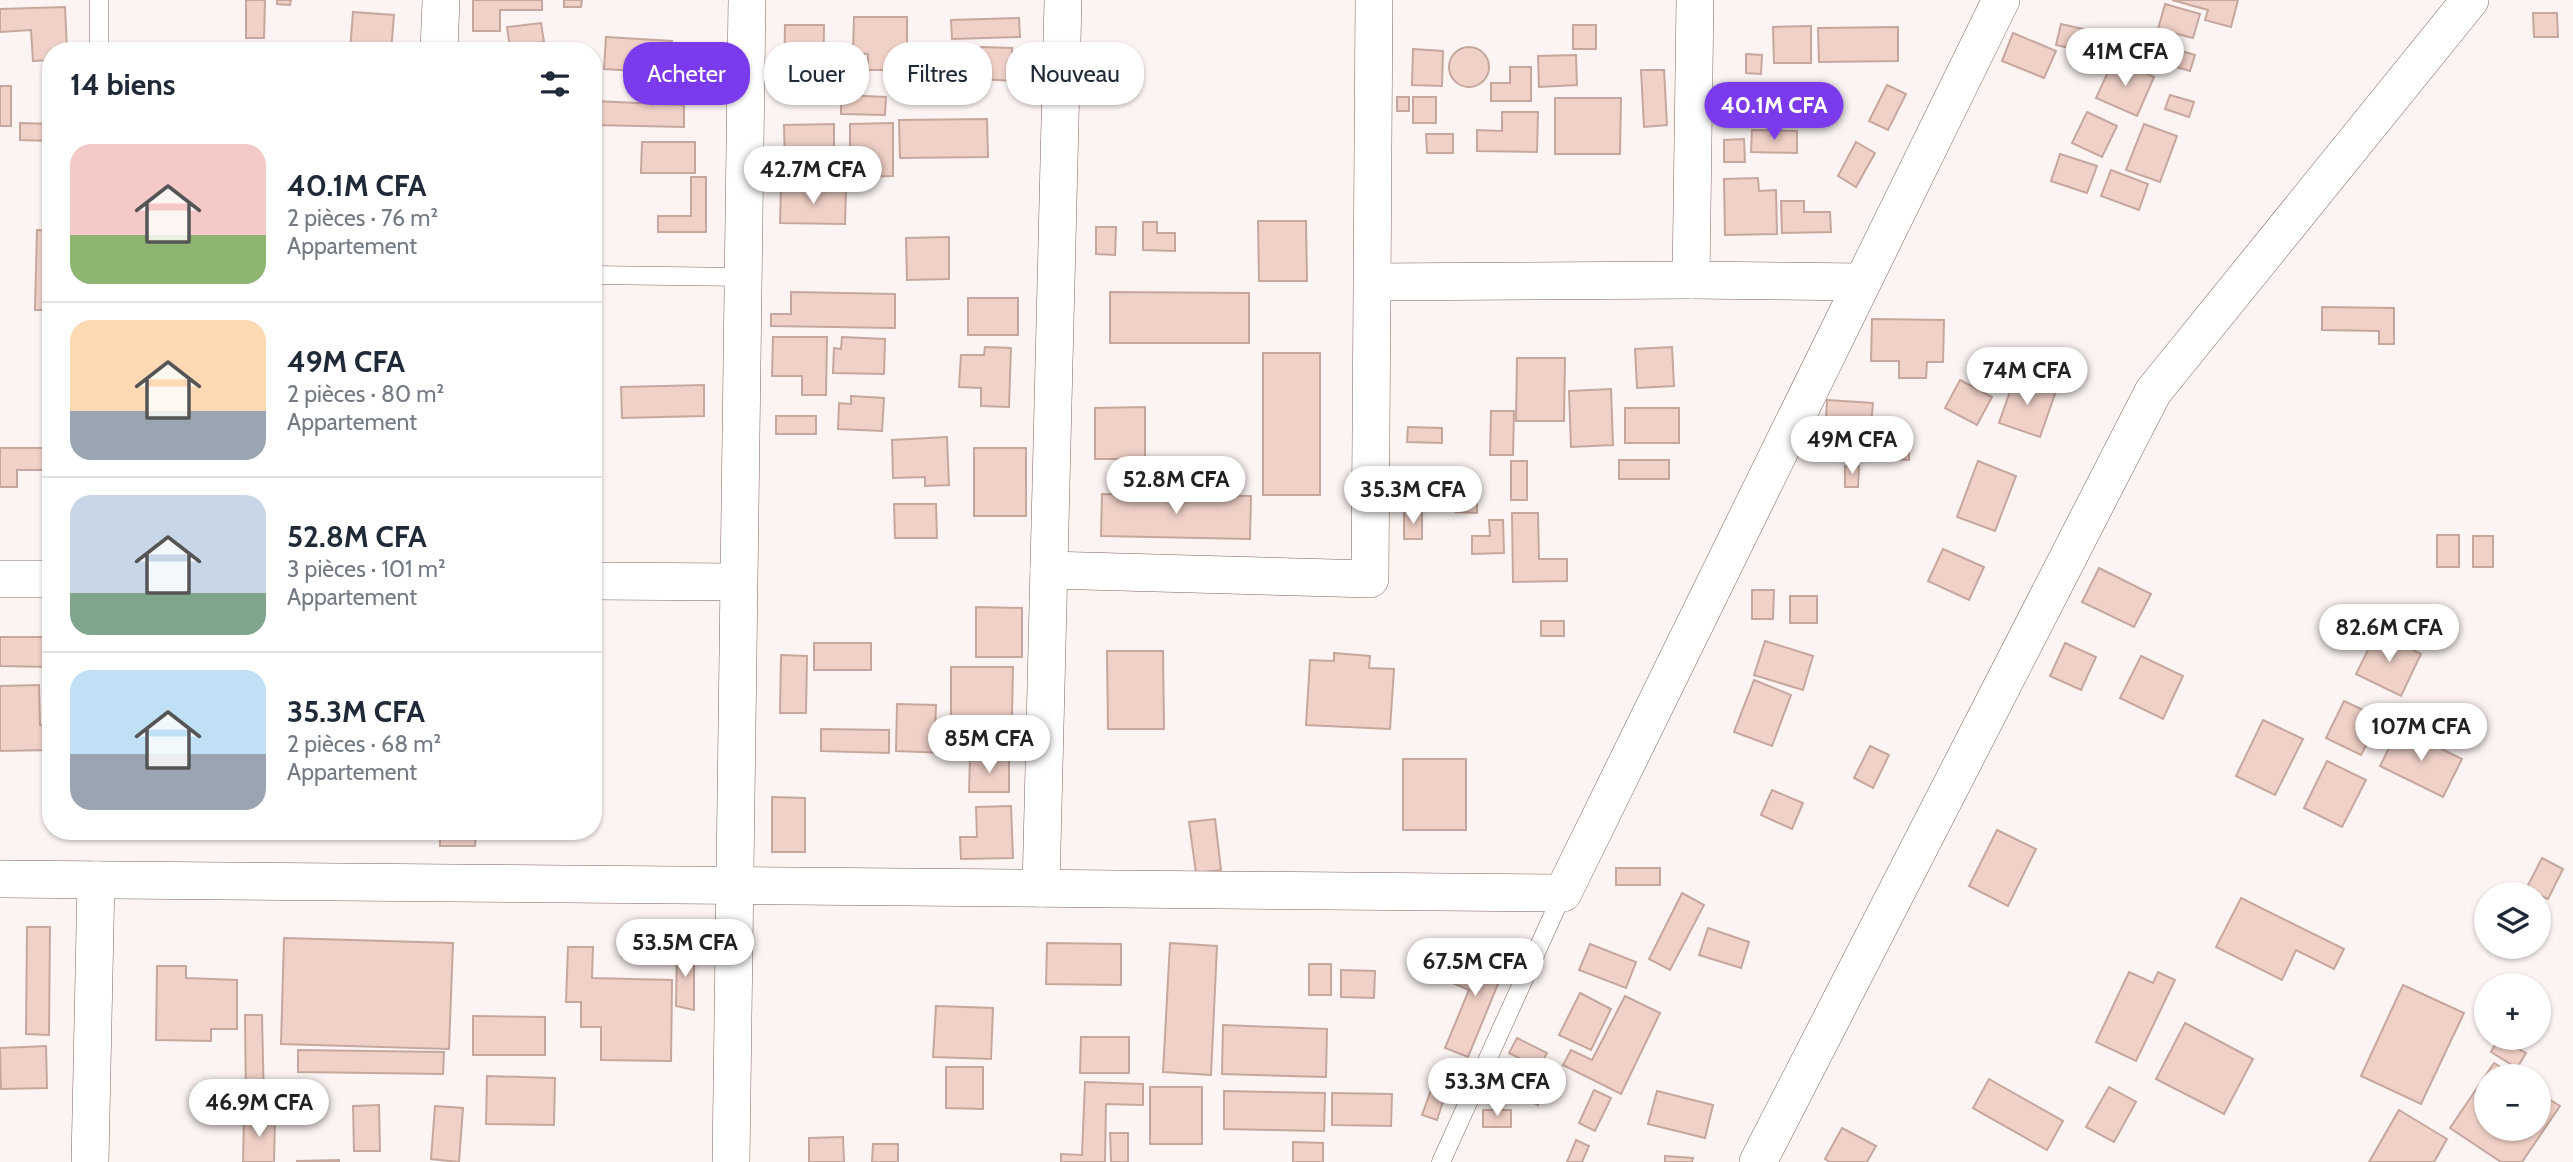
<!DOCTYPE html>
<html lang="fr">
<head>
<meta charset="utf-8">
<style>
  :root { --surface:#fff; --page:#f6f6f7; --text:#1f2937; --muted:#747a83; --line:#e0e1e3; --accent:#7c3aed }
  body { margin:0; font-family:Cabin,sans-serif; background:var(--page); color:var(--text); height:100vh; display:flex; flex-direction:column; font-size:26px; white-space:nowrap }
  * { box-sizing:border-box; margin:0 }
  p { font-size:23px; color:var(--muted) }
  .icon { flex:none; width:38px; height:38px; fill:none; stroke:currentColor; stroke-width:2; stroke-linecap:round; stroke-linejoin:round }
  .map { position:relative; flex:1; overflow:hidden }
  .side { position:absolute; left:42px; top:42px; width:560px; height:798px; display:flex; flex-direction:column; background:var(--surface); border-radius:28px; box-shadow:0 2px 5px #0004 }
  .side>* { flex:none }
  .guide { position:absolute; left:623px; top:42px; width:665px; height:63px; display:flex; gap:14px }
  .buttons { position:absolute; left:2474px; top:882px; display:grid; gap:14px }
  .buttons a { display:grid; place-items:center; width:77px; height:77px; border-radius:50%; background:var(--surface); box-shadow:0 2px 5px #0004; font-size:35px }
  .price { position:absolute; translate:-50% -60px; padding:0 16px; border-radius:24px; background:#fff; color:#222; font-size:23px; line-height:46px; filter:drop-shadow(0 2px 4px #0008) }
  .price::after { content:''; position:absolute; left:50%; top:42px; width:21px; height:16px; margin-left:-10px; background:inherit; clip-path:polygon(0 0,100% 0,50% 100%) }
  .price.active { background:var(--accent); color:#fff }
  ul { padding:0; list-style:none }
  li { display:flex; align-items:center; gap:21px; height:175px; padding:0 28px }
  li+li { border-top:2px solid var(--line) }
  li span { display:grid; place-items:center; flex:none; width:196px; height:140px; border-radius:21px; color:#555 }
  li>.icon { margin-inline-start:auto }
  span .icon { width:84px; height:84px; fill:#fffc; stroke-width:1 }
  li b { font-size:30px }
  h2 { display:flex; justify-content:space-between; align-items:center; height:84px; padding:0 28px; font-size:30px }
  .chip { padding:0 24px; border-radius:28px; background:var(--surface); box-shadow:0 2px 5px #0004; font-size:24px; line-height:63px }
  .chip.active { background:var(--accent); color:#fff }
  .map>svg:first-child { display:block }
  .building { fill:#f0d1c7; stroke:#c6a79e; stroke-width:2 }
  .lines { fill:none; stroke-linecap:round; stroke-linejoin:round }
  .lane-casing { stroke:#80655c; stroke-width:19 }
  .street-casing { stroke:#80655c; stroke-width:38 }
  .lane { stroke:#fff; stroke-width:18 }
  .street { stroke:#fff; stroke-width:37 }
</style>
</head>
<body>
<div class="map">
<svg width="2573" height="1162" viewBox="0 0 2573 1162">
  <rect width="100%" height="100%" fill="#fbf4f2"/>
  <g class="building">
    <polygon points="246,0 265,0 264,38 246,38"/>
    <polygon points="277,0 291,0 290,5 277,4"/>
    <polygon points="473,0 542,0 542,10 500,10 500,31 473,31"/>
    <polygon points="564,0 582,0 581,7 564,7"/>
    <polygon points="2172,0 2238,0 2231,27 2205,20 2208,10"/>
    <polygon points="2165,4 2200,14 2193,38 2158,29"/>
    <polygon points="65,7 67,51 51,51 51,60 33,61 31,30 0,32 0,9"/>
    <polygon points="353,12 394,15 391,51 350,51"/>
    <polygon points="2533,13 2557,13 2558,37 2534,37"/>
    <polygon points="854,17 907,17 907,70 868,70 868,54 853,53"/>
    <polygon points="1019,18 1020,37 952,39 951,20"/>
    <polygon points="541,23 544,42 510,47 507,27"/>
    <polygon points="2061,24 2105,34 2100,55 2056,45"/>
    <polygon points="785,25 824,25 823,91 784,91"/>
    <rect x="1573" y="25" width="23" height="24"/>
    <polygon points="1811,26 1811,63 1774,63 1773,27"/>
    <polygon points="1898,27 1898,61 1819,62 1818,28"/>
    <polygon points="2013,33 2056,51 2044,78 2002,61"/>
    <polygon points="606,37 672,41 670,73 604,69"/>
    <polygon points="2146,41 2195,55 2190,71 2142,57"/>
    <polygon points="981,47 1012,48 1012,81 981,79"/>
    <circle cx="1469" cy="67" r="20"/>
    <polygon points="1413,49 1443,51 1442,86 1412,85"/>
    <polygon points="1746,54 1762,55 1761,74 1746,73"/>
    <polygon points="1576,55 1577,85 1539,87 1538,56"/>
    <polygon points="2114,59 2154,77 2137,116 2096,98"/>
    <polygon points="1510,67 1531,67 1531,101 1491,101 1491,83 1510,83"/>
    <polygon points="1641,70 1664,70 1667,125 1644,127"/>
    <polygon points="1887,85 1906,94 1888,130 1869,121"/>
    <rect x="0" y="86" width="11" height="40"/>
    <polygon points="841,95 886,97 885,115 841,114"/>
    <polygon points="2170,95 2194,102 2189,117 2165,109"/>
    <rect x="1397" y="97" width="12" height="14"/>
    <rect x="1413" y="97" width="23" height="26"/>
    <polygon points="1555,98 1621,98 1620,154 1555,154"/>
    <polygon points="593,101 684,105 684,127 593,125"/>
    <polygon points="1729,110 1742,110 1741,124 1729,123"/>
    <polygon points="1502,112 1538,112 1537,152 1477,151 1477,130 1502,131"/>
    <polygon points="2087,112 2117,126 2102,157 2072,143"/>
    <polygon points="987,119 988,157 900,158 899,120"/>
    <polygon points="20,123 51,124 51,141 20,140"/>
    <polygon points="893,123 893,176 850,177 850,124"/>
    <polygon points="834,124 834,147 816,147 816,164 785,164 784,125"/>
    <polygon points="2144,124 2177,136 2160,182 2126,170"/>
    <polygon points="1752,130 1797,131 1797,153 1751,152"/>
    <polygon points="1426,134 1453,134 1453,153 1427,153"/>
    <polygon points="1744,139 1745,162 1724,162 1724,140"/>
    <polygon points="642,142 695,142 695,173 641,173"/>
    <polygon points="1856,142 1875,153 1856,187 1838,176"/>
    <polygon points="2060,154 2097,166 2087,193 2051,181"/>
    <polygon points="2111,170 2148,184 2139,210 2101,196"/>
    <polygon points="691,177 706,177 706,232 658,232 658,216 691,216"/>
    <polygon points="1758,178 1759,191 1776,190 1777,234 1725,235 1724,179"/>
    <polygon points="781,189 846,190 845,224 780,223"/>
    <polygon points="1781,201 1804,201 1804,212 1830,212 1831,232 1782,233"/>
    <polygon points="1258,221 1306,221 1307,281 1259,281"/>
    <polygon points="1143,222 1157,222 1157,233 1175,233 1175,251 1143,250"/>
    <polygon points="1096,227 1116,227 1115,255 1096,254"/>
    <polygon points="37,230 51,231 51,310 35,310"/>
    <polygon points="949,237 949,279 907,280 906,238"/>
    <polygon points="791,292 895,294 895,328 771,326 771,314 791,314"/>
    <polygon points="1110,292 1249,293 1249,343 1110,343"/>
    <rect x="968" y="298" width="50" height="37"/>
    <polygon points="2322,307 2394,308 2394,344 2379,344 2379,331 2322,330"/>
    <polygon points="1872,319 1944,320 1943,362 1927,362 1926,378 1899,378 1899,361 1871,361"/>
    <polygon points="773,337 827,337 826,395 802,395 802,376 772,376"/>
    <polygon points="842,337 885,339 884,374 833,373 834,348 841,349"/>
    <polygon points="985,347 1011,348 1009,407 981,406 981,388 959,387 961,355 984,355"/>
    <polygon points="1672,347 1674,386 1637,388 1635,349"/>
    <polygon points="1991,350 2008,359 1997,379 1981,370"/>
    <rect x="1263" y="353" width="57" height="142"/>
    <polygon points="1517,358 1565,358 1564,421 1516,421"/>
    <polygon points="2015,377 2056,391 2040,437 1999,423"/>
    <polygon points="1960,380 1992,397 1977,425 1945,408"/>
    <polygon points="704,385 704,416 622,418 621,387"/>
    <polygon points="1611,389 1613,445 1571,447 1569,391"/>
    <polygon points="851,396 884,398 882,431 838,429 839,403 851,404"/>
    <polygon points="1827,400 1873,403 1871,424 1826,421"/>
    <polygon points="1145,407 1145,459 1095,459 1095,408"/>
    <rect x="1625" y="408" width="54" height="35"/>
    <polygon points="1491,411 1514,411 1513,455 1490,455"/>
    <rect x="776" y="416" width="40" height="18"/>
    <rect x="43" y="417" width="8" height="19"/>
    <polygon points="1408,427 1442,428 1442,443 1407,442"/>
    <polygon points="1892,436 1909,437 1909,460 1892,459"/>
    <polygon points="947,437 949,485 925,486 925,477 893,478 892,440"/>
    <polygon points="0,448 51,448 51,470 17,470 17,487 0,487"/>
    <rect x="974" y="448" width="52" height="68"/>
    <rect x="1619" y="460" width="50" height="19"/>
    <rect x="1511" y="461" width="16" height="39"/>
    <polygon points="1978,461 2016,476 1995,531 1957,517"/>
    <polygon points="1845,466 1859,466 1858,487 1845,487"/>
    <rect x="45" y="486" width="6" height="23"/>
    <polygon points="1456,493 1477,494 1477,513 1456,512"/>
    <polygon points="1102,494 1251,496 1250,539 1101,536"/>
    <polygon points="894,504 936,504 937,538 895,538"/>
    <rect x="1404" y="513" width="18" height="26"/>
    <polygon points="1512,513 1538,513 1539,559 1567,559 1567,581 1513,582"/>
    <polygon points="1489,520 1503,520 1504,553 1472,554 1472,536 1490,536"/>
    <rect x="2437" y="535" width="22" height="32"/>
    <rect x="2473" y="536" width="20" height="31"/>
    <polygon points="1943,549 1984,567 1969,600 1928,581"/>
    <polygon points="2099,568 2151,594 2134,627 2082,602"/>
    <polygon points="1752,590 1774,590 1773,619 1752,619"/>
    <rect x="1790" y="596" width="27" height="27"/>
    <polygon points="976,607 1022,608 1022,657 976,657"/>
    <rect x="1541" y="621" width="23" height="15"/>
    <polygon points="2377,632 2421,654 2401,696 2356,674"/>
    <polygon points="0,637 51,637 51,667 0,666"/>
    <polygon points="1765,641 1813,656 1803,690 1754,675"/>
    <rect x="814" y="643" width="57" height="27"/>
    <polygon points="2065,643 2096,657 2081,690 2050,676"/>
    <polygon points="1107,651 1163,651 1164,729 1108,729"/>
    <polygon points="1334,653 1370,656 1369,668 1394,669 1390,729 1306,725 1310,660 1334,661"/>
    <polygon points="781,655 807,656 806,713 780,713"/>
    <polygon points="2141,656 2183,676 2163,719 2120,698"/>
    <polygon points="951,667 1013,667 1012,716 951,716"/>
    <polygon points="1754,680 1791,695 1772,746 1734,732"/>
    <polygon points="39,685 40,725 50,725 50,750 0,751 0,686"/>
    <polygon points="2344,701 2380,718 2361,755 2326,738"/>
    <polygon points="897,704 936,705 935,732 973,734 972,754 896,751"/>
    <polygon points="2263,720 2303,739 2275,795 2236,776"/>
    <polygon points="2399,728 2462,759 2443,797 2380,766"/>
    <polygon points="821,729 889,730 889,753 821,751"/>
    <polygon points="1870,746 1889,755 1873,788 1854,778"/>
    <polygon points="970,757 1009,757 1009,792 969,792"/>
    <rect x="1403" y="759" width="63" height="71"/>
    <polygon points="2327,761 2366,780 2342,827 2304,808"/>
    <polygon points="1772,790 1803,803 1792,829 1761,815"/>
    <polygon points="772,797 805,798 805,852 772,852"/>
    <polygon points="1011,806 1013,858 961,859 960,837 977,837 976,807"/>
    <polygon points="1215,819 1221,870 1196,873 1189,822"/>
    <polygon points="1997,830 2036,849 2008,906 1969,886"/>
    <polygon points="340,831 383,831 383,833 340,832"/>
    <polygon points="440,831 476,831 475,846 440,846"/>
    <polygon points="2542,858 2563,869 2548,899 2526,889"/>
    <rect x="1616" y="868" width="44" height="17"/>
    <polygon points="1682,893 1704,905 1670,970 1649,959"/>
    <polygon points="2241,898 2344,949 2334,969 2296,950 2282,980 2216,947"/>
    <polygon points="27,927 50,927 49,1035 26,1034"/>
    <polygon points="1708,928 1749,942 1741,968 1699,955"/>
    <polygon points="622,935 640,935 641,957 622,957"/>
    <polygon points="284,938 453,943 449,1049 281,1044"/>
    <polygon points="1047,943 1121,944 1121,985 1046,984"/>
    <polygon points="1170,943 1217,946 1211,1075 1163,1072"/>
    <polygon points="1590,944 1636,962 1626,988 1579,970"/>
    <polygon points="568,947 593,947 592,978 672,980 671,1061 601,1060 601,1027 581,1027 581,1002 566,1002"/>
    <polygon points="1470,947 1507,962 1468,1057 1445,1048 1469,990 1455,984"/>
    <polygon points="677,950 694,950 694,1010 676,1006"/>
    <rect x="1309" y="964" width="22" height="31"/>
    <polygon points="157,966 186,966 186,978 237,980 237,1029 211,1029 211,1041 156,1040"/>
    <polygon points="1341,970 1375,971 1374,998 1341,997"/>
    <polygon points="2129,972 2153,983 2158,972 2175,980 2136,1061 2096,1042"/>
    <polygon points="2403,985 2464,1013 2421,1104 2361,1076"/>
    <polygon points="1580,993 1611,1009 1591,1050 1559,1035"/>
    <polygon points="1625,996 1660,1013 1621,1094 1563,1065 1571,1050 1592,1060"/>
    <polygon points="936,1006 993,1008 991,1059 933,1057"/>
    <polygon points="245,1015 262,1015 264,1105 246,1106"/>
    <polygon points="473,1016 545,1017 545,1055 473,1055"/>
    <polygon points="2185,1023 2253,1059 2224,1114 2156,1079"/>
    <polygon points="1223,1025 1327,1029 1326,1077 1222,1074"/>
    <polygon points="1081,1037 1129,1037 1129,1073 1080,1073"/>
    <polygon points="1517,1038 1547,1053 1539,1068 1509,1053"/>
    <polygon points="2499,1038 2526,1053 2517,1068 2491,1052"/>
    <polygon points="46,1046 47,1088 1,1089 0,1048"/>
    <polygon points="298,1050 444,1052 443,1074 298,1072"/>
    <polygon points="2494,1063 2515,1076 2487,1076 2487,1129 2539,1129 2539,1093 2560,1106 2522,1162 2501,1162 2450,1128"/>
    <polygon points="946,1067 983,1067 983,1109 946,1108"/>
    <polygon points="487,1076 555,1078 554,1125 486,1124"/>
    <polygon points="1989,1079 2063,1121 2047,1150 1973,1108"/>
    <polygon points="1085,1082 1143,1084 1143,1105 1106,1104 1105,1162 1061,1162 1061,1154 1082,1155"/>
    <polygon points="1533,1082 1546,1088 1538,1105 1525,1098"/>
    <rect x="1150" y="1087" width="52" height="57"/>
    <polygon points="2109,1087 2136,1102 2114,1142 2086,1127"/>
    <polygon points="1431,1090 1445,1095 1437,1120 1422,1115"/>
    <polygon points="1594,1090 1611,1098 1595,1131 1579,1123"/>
    <polygon points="1224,1091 1325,1093 1324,1131 1224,1129"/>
    <polygon points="1657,1091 1713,1105 1705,1138 1648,1124"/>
    <polygon points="1332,1093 1392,1094 1391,1126 1332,1125"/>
    <polygon points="379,1105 380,1151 354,1151 353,1106"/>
    <polygon points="435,1106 463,1108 459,1162 431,1159"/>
    <rect x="1483" y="1110" width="28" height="17"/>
    <polygon points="2399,1110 2447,1139 2434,1162 2369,1162"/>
    <polygon points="244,1116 275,1117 274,1162 243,1162"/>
    <polygon points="1842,1128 1876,1146 1867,1162 1830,1162 1825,1159"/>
    <polygon points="1110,1133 1128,1133 1128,1162 1111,1162"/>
    <polygon points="843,1137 844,1162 809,1162 809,1138"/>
    <polygon points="1576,1140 1589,1146 1582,1162 1567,1162"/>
    <polygon points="1293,1142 1323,1143 1323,1162 1293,1162"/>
    <polygon points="873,1144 898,1144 898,1162 872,1162"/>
    <polygon points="1665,1156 1693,1158 1692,1162 1665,1162"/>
    <polygon points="339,1160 339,1162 297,1162 297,1161"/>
  </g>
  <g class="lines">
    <g class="lane-casing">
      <g id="lane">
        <polyline points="99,51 99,0"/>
        <polyline points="593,275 742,277"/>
        <polyline points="1441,1162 1563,893"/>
      </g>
    </g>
    <g class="street-casing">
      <g id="street">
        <polyline points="439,51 441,0"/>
        <polyline points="1691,280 1695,0"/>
        <polyline points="1373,282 1691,280 1862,282"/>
        <polyline points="1049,570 1370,579 1374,0"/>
        <polyline points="0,579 51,579"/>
        <polyline points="593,581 738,582"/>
        <polyline points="0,879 1563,893 2001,0"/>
        <polyline points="1041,888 1063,0"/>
        <polyline points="90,1162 96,880"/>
        <polyline points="731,1162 747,0"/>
        <polyline points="1758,1162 2153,392 2470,0"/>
      </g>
    </g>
    <use href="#lane" class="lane"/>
    <use href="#street" class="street"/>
  </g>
</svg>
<div class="buttons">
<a><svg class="icon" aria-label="layers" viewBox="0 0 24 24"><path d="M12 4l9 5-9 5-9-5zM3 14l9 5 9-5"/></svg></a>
<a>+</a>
<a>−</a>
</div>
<b class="price" style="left:2125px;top:88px">41M CFA</b>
<b class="price active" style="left:1774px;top:142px">40.1M CFA</b>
<b class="price" style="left:813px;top:206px">42.7M CFA</b>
<b class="price" style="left:2027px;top:407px">74M CFA</b>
<b class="price" style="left:1852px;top:476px">49M CFA</b>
<b class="price" style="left:1176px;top:516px">52.8M CFA</b>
<b class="price" style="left:1413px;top:526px">35.3M CFA</b>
<b class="price" style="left:2389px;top:664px">82.6M CFA</b>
<b class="price" style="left:2421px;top:763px">107M CFA</b>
<b class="price" style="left:989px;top:775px">85M CFA</b>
<b class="price" style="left:685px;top:979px">53.5M CFA</b>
<b class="price" style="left:1475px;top:998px">67.5M CFA</b>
<b class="price" style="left:1497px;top:1118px">53.3M CFA</b>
<b class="price" style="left:259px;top:1139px">46.9M CFA</b>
<div class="guide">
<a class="chip active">Acheter</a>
<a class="chip">Louer</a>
<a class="chip">Filtres</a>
<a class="chip">Nouveau</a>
</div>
<section class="side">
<h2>14 biens<svg class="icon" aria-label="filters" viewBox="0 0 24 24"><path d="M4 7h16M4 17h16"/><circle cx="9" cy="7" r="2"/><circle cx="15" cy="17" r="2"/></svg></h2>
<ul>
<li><span style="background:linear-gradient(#f6c9c9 65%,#8fb573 0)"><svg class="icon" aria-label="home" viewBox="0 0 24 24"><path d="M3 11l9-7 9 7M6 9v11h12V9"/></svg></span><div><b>40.1M CFA</b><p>2 pièces · 76 m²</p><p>Appartement</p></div></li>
<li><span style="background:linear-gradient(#ffd9b3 65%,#9aa5b1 0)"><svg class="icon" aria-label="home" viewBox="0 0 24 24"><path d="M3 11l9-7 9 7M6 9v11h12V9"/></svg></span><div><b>49M CFA</b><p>2 pièces · 80 m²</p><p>Appartement</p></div></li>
<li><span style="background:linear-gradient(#c9d6e8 70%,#7fa58c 0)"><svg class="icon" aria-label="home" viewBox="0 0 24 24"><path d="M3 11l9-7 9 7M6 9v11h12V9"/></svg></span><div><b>52.8M CFA</b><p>3 pièces · 101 m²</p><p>Appartement</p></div></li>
<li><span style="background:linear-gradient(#bfe0f5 60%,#9aa5b1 0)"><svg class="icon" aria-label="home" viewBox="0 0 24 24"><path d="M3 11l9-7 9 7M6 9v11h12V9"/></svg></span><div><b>35.3M CFA</b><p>2 pièces · 68 m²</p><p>Appartement</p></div></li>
</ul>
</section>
</div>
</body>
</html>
